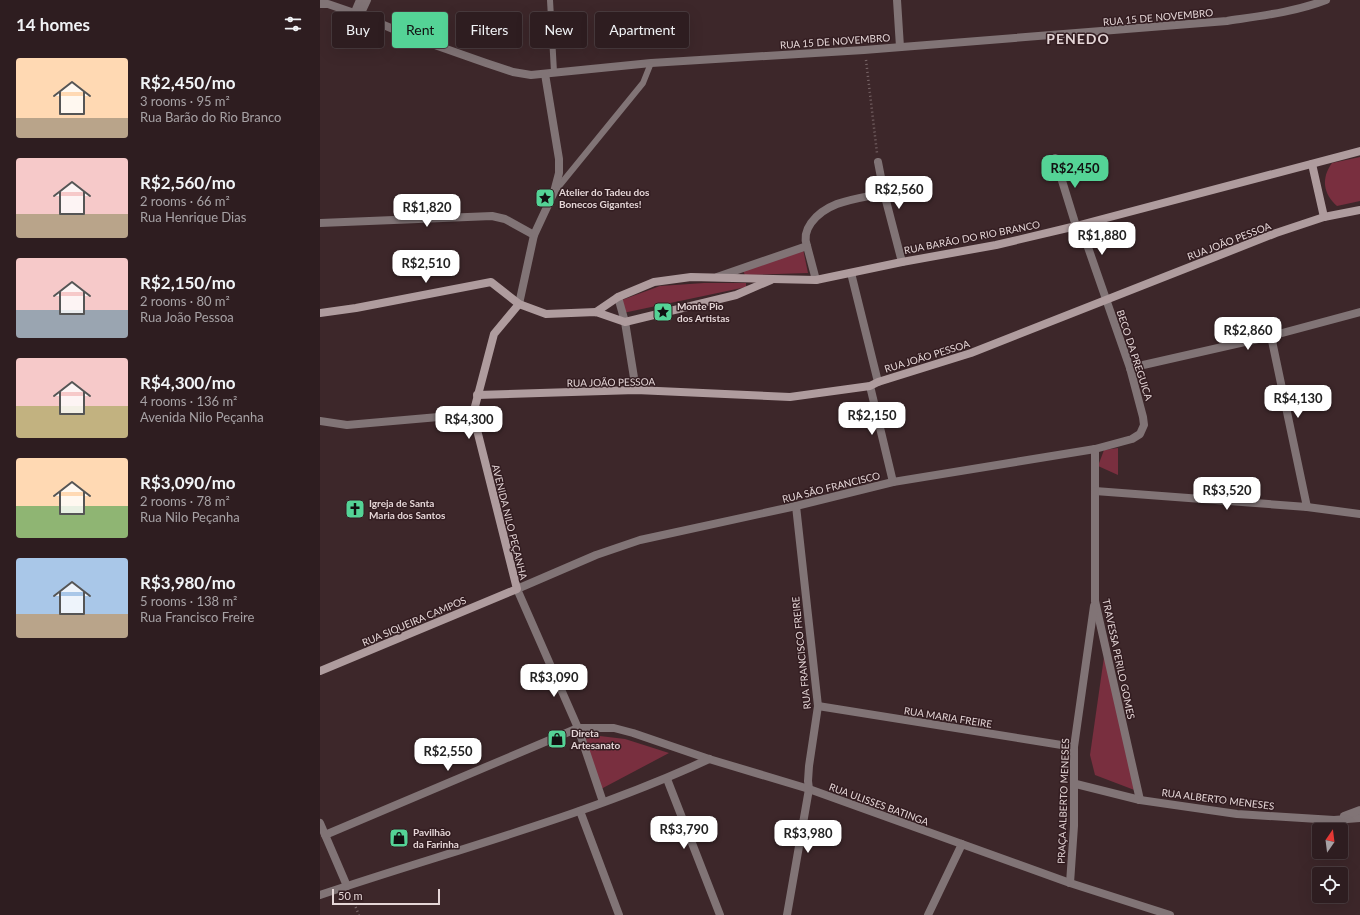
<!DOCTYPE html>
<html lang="en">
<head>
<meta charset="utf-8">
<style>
  :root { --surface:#2e1d20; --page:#362629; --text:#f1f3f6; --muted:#a7a2a5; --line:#493b3e; --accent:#54d396 }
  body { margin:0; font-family:Lato,sans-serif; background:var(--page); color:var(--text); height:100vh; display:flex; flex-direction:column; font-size:15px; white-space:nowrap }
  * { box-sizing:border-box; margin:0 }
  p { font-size:13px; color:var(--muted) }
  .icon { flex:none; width:22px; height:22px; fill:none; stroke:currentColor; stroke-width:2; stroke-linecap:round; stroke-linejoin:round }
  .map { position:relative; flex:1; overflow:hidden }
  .side { display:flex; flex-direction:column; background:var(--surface); width:320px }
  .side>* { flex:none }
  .hud { position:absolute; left:12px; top:12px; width:380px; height:36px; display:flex; gap:8px }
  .needle { width:26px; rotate:14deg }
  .tools { position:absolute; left:992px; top:823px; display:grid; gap:8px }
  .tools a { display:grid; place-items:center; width:36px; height:36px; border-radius:4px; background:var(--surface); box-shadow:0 4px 16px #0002,0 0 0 1px var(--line); font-size:20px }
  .scale { position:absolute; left:12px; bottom:10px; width:108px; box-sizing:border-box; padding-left:4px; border:2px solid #e5d6d7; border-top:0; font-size:11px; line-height:14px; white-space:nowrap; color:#e5d6d7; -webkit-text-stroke:3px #331d21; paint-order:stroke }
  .price { position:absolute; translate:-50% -34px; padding:0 9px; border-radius:8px; background:#fff; color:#222; font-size:13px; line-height:26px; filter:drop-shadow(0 1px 2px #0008) }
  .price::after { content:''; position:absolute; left:50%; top:24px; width:12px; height:9px; margin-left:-6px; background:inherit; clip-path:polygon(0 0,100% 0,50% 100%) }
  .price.selected { background:var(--accent); color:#111 }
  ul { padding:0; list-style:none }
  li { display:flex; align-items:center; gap:12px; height:100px; padding:0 16px }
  li span { display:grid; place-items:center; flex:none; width:112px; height:80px; border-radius:4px; color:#555 }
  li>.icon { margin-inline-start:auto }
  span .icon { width:48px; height:48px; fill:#fffc; stroke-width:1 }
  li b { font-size:17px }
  h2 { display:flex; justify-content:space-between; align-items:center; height:48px; padding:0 16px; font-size:17px }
  .tag { padding:0 14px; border-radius:4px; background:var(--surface); box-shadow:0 4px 16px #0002,0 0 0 1px var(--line); font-size:14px; line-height:36px }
  .tag.selected { background:var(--accent); color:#111 }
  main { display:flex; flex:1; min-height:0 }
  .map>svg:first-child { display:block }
  .green { fill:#792f3f }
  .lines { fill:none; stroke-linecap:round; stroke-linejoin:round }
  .path { stroke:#7a6769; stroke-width:2.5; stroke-dasharray:1 3; stroke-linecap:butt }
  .lane { stroke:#817476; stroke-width:6 }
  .street { stroke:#817476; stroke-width:8 }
  .secondary { stroke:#af9c9e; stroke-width:8 }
  .labels { text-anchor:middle; stroke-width:3; stroke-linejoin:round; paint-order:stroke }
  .street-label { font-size:10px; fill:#e5d6d7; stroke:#331d21 }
  .poi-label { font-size:10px; font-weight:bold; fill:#e5d6d7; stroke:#331d21; text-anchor:start }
  .district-label { font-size:14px; font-weight:bold; letter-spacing:1px; fill:#e5d6d7; stroke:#331d21 }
</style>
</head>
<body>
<main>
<section class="side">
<h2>14 homes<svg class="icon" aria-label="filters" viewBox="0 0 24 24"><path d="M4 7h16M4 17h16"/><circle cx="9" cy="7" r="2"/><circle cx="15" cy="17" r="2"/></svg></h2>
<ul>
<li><span style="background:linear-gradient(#ffd9b3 75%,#b9a48a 0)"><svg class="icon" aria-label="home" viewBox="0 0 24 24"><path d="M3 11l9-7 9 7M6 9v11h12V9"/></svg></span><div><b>R$2,450/mo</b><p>3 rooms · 95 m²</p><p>Rua Barão do Rio Branco</p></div></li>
<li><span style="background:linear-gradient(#f6c9c9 70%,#b9a48a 0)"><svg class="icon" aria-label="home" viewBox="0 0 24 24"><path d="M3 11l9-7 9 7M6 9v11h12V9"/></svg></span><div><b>R$2,560/mo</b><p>2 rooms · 66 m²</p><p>Rua Henrique Dias</p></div></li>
<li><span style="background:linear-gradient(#f6c9c9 65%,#9aa5b1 0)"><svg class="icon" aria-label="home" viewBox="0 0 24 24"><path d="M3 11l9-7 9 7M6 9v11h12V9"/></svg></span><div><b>R$2,150/mo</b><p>2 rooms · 80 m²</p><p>Rua João Pessoa</p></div></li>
<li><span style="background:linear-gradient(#f6c9c9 60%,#c2b280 0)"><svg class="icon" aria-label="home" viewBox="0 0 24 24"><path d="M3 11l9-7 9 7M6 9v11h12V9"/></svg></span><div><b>R$4,300/mo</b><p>4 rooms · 136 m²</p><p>Avenida Nilo Peçanha</p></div></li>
<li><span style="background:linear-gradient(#ffd9b3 60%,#8fb573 0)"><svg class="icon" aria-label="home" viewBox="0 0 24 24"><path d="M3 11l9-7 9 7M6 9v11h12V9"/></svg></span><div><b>R$3,090/mo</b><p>2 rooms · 78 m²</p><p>Rua Nilo Peçanha</p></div></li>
<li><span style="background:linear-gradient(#a9c7e8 70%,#b9a48a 0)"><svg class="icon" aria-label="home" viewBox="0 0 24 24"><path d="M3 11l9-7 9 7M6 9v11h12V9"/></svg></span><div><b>R$3,980/mo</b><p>5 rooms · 138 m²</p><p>Rua Francisco Freire</p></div></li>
</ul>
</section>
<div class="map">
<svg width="1040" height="915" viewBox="0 0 1040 915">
  <rect width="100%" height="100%" fill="#3d272a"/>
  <g class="green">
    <path d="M1040,157V201L1017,206C1003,194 1001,178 1012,163Z"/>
    <polygon points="483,249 488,273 425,275 423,271"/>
    <polygon points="384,283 426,283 426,287 303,313 302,300 340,286"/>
    <polygon points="798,448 798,475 778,466 784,450"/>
    <polygon points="787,636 817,791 775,775 770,755"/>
    <polygon points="263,734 305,739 349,753 281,789"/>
  </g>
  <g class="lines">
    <g class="path">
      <polyline points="546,60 557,153"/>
      <polyline points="31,896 39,915"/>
    </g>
    <g class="lane">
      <polyline points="230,0 234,72"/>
      <polyline points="235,191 323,83 331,63"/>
    </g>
    <g class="street">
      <polyline points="577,0 580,47"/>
      <path d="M0,4H8L40,15L92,37L166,63L193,72L211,75L331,63L544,50L907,21C940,16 975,12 1006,0"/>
      <polyline points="34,14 40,0"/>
      <polyline points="40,15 47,0"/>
      <polyline points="558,162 564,193 582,262"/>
      <polyline points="0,223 172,216 185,219 214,235"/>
      <path d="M487,246C484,238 486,230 491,223C508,200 538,199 564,193"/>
      <polyline points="531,273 558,382"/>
      <polyline points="397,277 487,246 496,280"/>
      <polyline points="298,297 305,322 316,390"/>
      <polyline points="199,304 214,235 234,192 239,173 239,159 225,74"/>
      <polyline points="951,336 987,507"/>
      <polyline points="810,368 951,336 1040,312"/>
      <polyline points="550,386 573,482"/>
      <polyline points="0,421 27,425 153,414"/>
      <polyline points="775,449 775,601 820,800"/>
      <polyline points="775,491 987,507 1040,514"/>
      <polyline points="498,706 754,747"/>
      <polyline points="347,779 400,915"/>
      <polyline points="756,784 820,800 917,814 1014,820 1040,818"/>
      <polyline points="283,802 258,728 197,589 276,555 320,540 476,506 573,482 775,449 812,439 820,434 824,425 823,417 810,368 763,233 756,226 735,158"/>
      <polyline points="260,811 299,915"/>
      <polyline points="1024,816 1040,810"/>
      <polyline points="0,823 27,886"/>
      <polyline points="5,835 258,728 294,728 313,733 389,759 489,789 750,883 850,915"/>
      <polyline points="750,883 754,826 754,747 774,606"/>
      <path d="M0,895C130,851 264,817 389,759"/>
      <polyline points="467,915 489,789 488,781 489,766 498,706 476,506"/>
      <polyline points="608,915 642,844"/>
    </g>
    <g class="secondary">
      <polyline points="992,164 1004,217"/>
      <polyline points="276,312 298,297 334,282 371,277 496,280 582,262 676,245 756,226 1040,151"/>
      <polyline points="0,313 36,308 171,282 199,304 226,314 276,312 305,322 416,295 451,280"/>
      <polyline points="157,395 316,390 470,397 550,386 558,382 651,353 956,233 1004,217 1040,210"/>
      <polyline points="0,671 197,589 153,414 174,334 199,304"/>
    </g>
  </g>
  <defs>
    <g id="sight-square" transform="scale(1)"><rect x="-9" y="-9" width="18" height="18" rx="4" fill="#54d396" stroke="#331d21"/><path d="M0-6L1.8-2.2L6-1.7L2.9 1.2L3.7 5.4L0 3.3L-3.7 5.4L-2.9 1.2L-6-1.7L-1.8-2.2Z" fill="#111"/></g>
    <g id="church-square" transform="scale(1)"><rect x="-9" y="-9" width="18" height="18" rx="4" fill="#54d396" stroke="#331d21"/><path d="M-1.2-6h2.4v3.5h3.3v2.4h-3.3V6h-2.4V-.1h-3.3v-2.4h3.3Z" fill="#111"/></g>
    <g id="shop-square" transform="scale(1)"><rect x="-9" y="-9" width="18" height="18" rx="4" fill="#54d396" stroke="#331d21"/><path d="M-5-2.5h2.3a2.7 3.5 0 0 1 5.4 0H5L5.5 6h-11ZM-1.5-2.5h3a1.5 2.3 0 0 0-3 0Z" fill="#111"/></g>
  </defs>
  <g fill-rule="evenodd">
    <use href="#sight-square" x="225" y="198"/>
    <use href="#sight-square" x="343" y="312"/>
    <use href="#church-square" x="35" y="509"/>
    <use href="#shop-square" x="237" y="739"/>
    <use href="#shop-square" x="79" y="838"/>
  </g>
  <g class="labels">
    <g class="street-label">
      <text transform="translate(838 17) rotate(-5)" y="4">RUA 15 DE NOVEMBRO</text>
      <text transform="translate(515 41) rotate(-4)" y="4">RUA 15 DE NOVEMBRO</text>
      <text transform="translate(652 237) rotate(-11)" y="4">RUA BARÃO DO RIO BRANCO</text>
      <text transform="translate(909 241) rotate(-21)" y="4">RUA JOÃO PESSOA</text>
      <text transform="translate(815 355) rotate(72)" y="4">BECO DA PREGUICA</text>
      <text transform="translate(607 356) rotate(-17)" y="4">RUA JOÃO PESSOA</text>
      <text transform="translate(291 382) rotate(-1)" y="4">RUA JOÃO PESSOA</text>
      <text transform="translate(511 487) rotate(-14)" y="4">RUA SÃO FRANCISCO</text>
      <text transform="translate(190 522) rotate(76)" y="4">AVENIDA NILO PEÇANHA</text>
      <text transform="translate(94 621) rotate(-23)" y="4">RUA SIQUEIRA CAMPOS</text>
      <text transform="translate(481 653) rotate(-96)" y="4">RUA FRANCISCO FREIRE</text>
      <text transform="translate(799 659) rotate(78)" y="4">TRAVESSA PERILO GOMES</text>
      <text transform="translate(628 717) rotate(9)" y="4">RUA MARIA FREIRE</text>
      <text transform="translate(898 799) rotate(7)" y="4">RUA ALBERTO MENESES</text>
      <text transform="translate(743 801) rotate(-88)" y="4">PRAÇA ALBERTO MENESES</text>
      <text transform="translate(559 804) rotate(20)" y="4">RUA ULISSES BATINGA</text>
    </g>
    <g class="poi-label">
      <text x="239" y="196">Atelier do Tadeu dos<tspan x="239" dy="12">Bonecos Gigantes!</tspan></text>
      <text x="357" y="310">Monte Pio<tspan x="357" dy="12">dos Artistas</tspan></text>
      <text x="49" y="507">Igreja de Santa<tspan x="49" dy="12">Maria dos Santos</tspan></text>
      <text x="251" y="737">Direta<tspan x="251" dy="12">Artesanato</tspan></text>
      <text x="93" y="836">Pavilhão<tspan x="93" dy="12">da Farinha</tspan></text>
    </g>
    <g class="district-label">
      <text x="758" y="44">PENEDO</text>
    </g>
  </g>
</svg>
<div class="tools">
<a><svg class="needle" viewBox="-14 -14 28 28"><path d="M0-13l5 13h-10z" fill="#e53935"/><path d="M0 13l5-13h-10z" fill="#a7a2a5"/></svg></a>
<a><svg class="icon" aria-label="locate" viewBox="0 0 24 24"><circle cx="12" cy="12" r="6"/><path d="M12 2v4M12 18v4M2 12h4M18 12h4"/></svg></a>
</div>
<div class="scale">50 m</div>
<b class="price selected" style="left:755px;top:189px">R$2,450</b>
<b class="price" style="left:579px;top:210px">R$2,560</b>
<b class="price" style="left:107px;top:228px">R$1,820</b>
<b class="price" style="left:782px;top:256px">R$1,880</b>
<b class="price" style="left:106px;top:284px">R$2,510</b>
<b class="price" style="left:928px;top:351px">R$2,860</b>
<b class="price" style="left:978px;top:419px">R$4,130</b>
<b class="price" style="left:552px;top:436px">R$2,150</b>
<b class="price" style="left:149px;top:440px">R$4,300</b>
<b class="price" style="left:907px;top:511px">R$3,520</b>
<b class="price" style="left:234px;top:698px">R$3,090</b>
<b class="price" style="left:128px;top:772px">R$2,550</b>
<b class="price" style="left:364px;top:850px">R$3,790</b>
<b class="price" style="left:488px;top:854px">R$3,980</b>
<div class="hud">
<a class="tag">Buy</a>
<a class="tag selected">Rent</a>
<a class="tag">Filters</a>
<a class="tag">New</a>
<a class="tag">Apartment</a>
</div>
</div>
</main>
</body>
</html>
